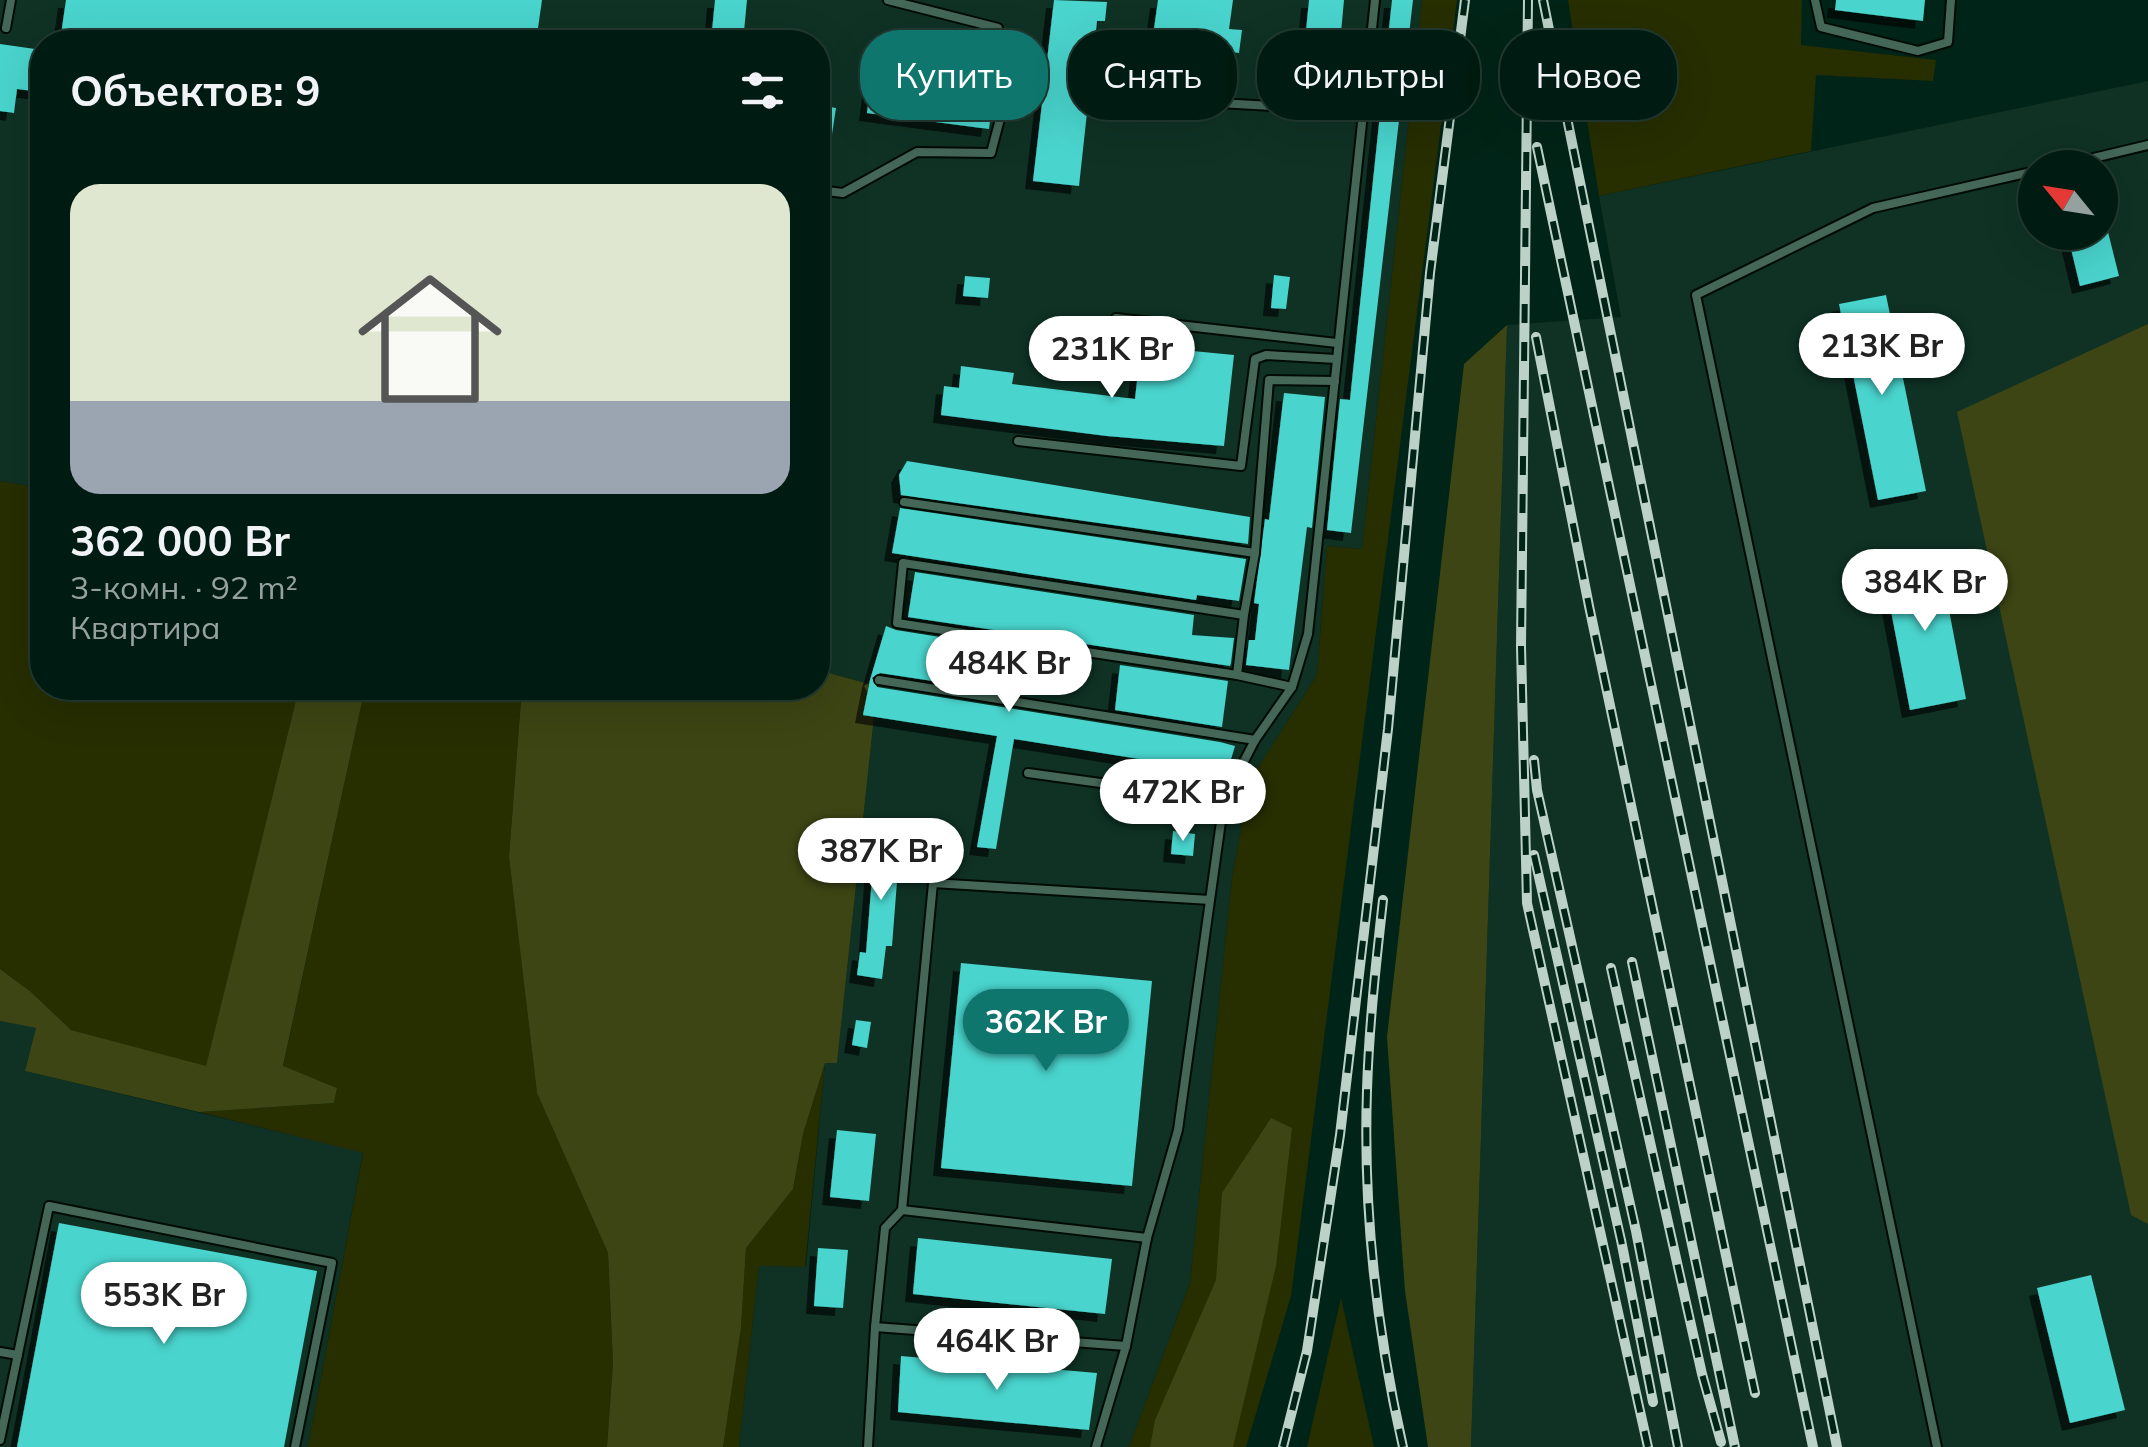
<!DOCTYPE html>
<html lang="ru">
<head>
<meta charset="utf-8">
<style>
  :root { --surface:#001b11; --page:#0e281f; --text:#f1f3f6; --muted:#95a19f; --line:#223931; --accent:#0f766e }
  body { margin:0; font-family:Mulish,sans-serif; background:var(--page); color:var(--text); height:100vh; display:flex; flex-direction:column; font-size:38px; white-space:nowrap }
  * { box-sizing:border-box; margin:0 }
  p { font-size:32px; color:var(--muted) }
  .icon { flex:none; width:55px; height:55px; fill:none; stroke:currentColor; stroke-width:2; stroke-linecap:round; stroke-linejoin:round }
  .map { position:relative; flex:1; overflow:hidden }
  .drawer { position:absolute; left:30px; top:30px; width:800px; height:670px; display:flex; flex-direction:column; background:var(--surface); border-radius:40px; box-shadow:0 10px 40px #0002,0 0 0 2px var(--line) }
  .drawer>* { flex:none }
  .banner { position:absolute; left:860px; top:30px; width:950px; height:90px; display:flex; gap:20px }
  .needle { width:65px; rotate:300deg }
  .buttons { position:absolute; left:2018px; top:150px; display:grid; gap:20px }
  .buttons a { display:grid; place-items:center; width:100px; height:100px; border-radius:50%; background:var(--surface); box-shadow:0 10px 40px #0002,0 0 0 2px var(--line); font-size:50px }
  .price { position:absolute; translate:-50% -85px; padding:0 22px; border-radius:35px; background:#fff; color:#222; font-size:32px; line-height:65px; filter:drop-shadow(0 2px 5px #0008) }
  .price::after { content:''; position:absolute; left:50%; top:60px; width:30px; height:22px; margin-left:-15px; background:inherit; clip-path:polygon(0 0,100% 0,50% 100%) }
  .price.on { background:var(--accent); color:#fff }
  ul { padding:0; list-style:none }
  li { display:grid; align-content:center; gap:20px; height:530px; padding:0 40px }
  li+li { border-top:2px solid var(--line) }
  li span { display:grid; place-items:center; height:310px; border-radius:30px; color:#555 }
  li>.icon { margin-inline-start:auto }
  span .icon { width:180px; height:180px; fill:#fffc; stroke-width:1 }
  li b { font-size:42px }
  h2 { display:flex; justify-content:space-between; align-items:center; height:120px; padding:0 40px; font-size:42px }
  .pill { padding:0 35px; border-radius:40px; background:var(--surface); box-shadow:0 10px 40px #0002,0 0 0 2px var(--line); font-size:35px; line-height:90px }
  .pill.on { background:var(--accent); color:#fff }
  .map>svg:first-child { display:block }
  .built { fill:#0f3225; fill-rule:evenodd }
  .green { fill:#272e00 }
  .forest { fill:#3d4514 }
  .building { fill:#48d4cd; filter:url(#shadow) }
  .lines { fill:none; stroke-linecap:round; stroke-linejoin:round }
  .lane-casing { stroke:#000b04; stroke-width:12 }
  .lane { stroke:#446758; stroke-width:8 }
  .rail-casing { stroke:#bcd2c8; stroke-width:10 }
  .rail { stroke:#002417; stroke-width:6; stroke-dasharray:19; stroke-linecap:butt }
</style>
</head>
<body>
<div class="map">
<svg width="2148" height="1447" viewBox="0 0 2148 1447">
  <defs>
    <filter id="shadow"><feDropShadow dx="-8" dy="8" stdDeviation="0" flood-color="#0009"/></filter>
  </defs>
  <rect width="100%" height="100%" fill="#002417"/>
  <g class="built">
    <polygon points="0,0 1422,0 1362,549 1327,546 1317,675 1250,780 1232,878 1190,1283 1129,1447 739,1447 759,1265 806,1266 825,1063 837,1062 874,718 863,715 869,684 818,670 818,42 42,42 42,488 0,481"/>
    <path d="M2148,81V1447H1471L1507,325L1621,317L1599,196ZM2035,168H2100V232H2035Z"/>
    <polygon points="0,1021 36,1028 25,1071 363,1152 308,1447 0,1447"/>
  </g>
  <g class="green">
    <polygon points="1422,0 1457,0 1291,1296 1246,1447 1129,1447 1190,1283 1232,878 1250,780 1317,675 1327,546 1362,549"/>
    <polygon points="1568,0 1802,0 1801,45 1936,60 1933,81 1816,75 1811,151 1599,196"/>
    <polygon points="0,481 42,488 42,688 299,688 206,1067 71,1030 31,992 0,969"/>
    <polygon points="365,688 522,688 509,857 537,1093 608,1253 613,1363 607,1447 308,1447 363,1153 199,1112 334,1103 337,1088 283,1067"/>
    <polygon points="825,1063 805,1267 759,1266 739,1447 723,1447 741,1328 746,1248 793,1189 803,1134"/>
    <polygon points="1341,1298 1374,1447 1307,1447"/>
  </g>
  <g class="forest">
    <polygon points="2148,324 2148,1224 2131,1215 1957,412"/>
    <polygon points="1507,325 1471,1447 1428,1447 1405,1291 1387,1037 1464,364"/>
    <polygon points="818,670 869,684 863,715 874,717 837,1063 825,1063 803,1134 793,1189 746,1248 741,1328 723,1447 607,1447 613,1363 608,1253 537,1093 509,857 522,688 818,688"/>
    <polygon points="299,688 365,688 283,1066 337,1088 334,1103 199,1112 25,1071 36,1028 0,1021 0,969 31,992 71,1030 206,1066"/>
    <polygon points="1271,1118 1292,1128 1276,1266 1233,1447 1150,1447 1155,1420 1216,1280 1222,1193"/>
  </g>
  <g class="building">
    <polygon points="66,0 542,0 536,42 60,42"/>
    <polygon points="715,0 747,0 743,42 711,42"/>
    <polygon points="1054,0 1107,2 1105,21 1097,21 1079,186 1033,181"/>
    <polygon points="1158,0 1233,0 1229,29 1242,30 1239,53 1200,48 1198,64 1150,58"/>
    <polygon points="1309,0 1344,0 1337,76 1302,73"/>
    <polygon points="1392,0 1413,0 1351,533 1327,530 1340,399 1350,400"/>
    <polygon points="1836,0 1925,0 1923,21 1835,10"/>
    <polygon points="0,44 42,50 42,92 17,89 14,113 0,111"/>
    <polygon points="932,46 950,48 948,69 996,75 989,129 867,113 874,59 929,66"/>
    <polygon points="818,105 836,108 827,167 818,166"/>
    <polygon points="2067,232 2108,232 2119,276 2080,286"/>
    <polygon points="1274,275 1290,277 1286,309 1271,308"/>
    <polygon points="965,276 990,278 988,298 963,296"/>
    <polygon points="1886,295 1926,491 1878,500 1839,304"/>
    <polygon points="1141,346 1234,355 1224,446 1107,436 941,415 944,386 959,388 961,366 1014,373 1012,384 1135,399"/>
    <polygon points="1284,393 1325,397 1312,528 1307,527 1289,670 1246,665 1249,640 1255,640 1259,604 1254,603 1265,519 1269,520"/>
    <polygon points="907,461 1250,517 1248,544 901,495 899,475"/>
    <polygon points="900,508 1246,559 1239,601 1197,595 1196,600 892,553"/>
    <polygon points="1939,558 1966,699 1910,710 1883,569"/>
    <polygon points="915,572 1194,615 1192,635 1234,638 1231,663 1230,666 908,617"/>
    <polygon points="886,626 896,630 1009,648 999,691 880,673 872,678 877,687 1220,742 1235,746 1227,773 1014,739 996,849 977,847 997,736 863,715 870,680"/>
    <polygon points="1120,665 1228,681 1222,727 1115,710"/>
    <polygon points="876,828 901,830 892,946 886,946 882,979 857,975 860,952 866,953"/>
    <polygon points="1173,831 1195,834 1193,856 1171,854"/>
    <polygon points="961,963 1152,981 1132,1186 941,1168"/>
    <polygon points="856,1020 871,1022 867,1048 852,1045"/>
    <polygon points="837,1130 876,1134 869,1201 830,1197"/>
    <polygon points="59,1223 317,1271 284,1447 17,1447"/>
    <polygon points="918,1238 1112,1259 1105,1314 913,1294"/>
    <polygon points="818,1248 848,1250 843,1308 814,1306"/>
    <polygon points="2091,1275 2125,1410 2070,1423 2037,1288"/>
    <polygon points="901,1356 1097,1373 1089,1430 898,1412"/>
  </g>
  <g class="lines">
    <g class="lane-casing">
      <g id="lane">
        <polyline points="1815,0 1821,27 1918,51 1948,42 1951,0"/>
        <polyline points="6,28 11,0"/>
        <polyline points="1148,99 1364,111"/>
        <polyline points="2052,168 2148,145"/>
        <polyline points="818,190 843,193 917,152 991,153 1006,96 998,28 888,0"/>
        <polyline points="1116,318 1337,343"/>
        <polyline points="1018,441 1241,466 1255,359 1266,355 1336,359"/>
        <polyline points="904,502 1255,553 1269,380 1335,381"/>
        <polyline points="1244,615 1237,675 897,623 903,563 1244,615 1255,553"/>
        <polyline points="1237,675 1292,687"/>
        <polyline points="879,680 1255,740"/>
        <polyline points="1028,773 1224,800"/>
        <polyline points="1210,900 933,883 902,1210 1147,1238 1178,1130 1224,800 1255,740 1292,687 1308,634 1375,0"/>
        <polyline points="902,1210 885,1228 875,1327 1126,1346 1147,1238"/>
        <polyline points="0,1352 18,1355"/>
        <polyline points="0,1440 49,1206 332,1263 295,1447"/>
        <polyline points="868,1447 875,1327"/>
        <polyline points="1096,1447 1126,1346"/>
        <polyline points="1937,1447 1696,295 1873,208 2035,171"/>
      </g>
    </g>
    <use href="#lane" class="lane"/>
    <g class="rail-casing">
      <g id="rail">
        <polyline points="1528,0 1521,646 1527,903 1648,1447"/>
        <polyline points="1543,0 1837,1447"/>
        <polyline points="1537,147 1813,1447"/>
        <polyline points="1536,337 1589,606 1755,1393"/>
        <polyline points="1534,760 1537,790 1636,1231 1678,1447"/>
        <polyline points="1534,855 1621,1240 1653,1402"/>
        <path d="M1383,900C1376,963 1369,1026 1367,1090C1363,1208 1377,1332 1403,1447"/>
        <polyline points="1632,962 1735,1447"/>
        <polyline points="1611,968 1702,1374 1721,1442"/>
        <polyline points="1283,1447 1307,1351 1340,1135 1388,729 1430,273 1465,0"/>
      </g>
    </g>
    <use href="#rail" class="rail"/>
  </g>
</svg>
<div class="buttons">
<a><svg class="needle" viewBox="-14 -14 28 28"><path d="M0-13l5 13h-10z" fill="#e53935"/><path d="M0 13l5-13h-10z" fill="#95a19f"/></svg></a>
</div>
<b class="price" style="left:1882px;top:398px">213K Br</b>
<b class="price" style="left:1112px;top:401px">231K Br</b>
<b class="price" style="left:1925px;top:634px">384K Br</b>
<b class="price" style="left:1009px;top:715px">484K Br</b>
<b class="price" style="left:1183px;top:844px">472K Br</b>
<b class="price" style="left:881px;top:903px">387K Br</b>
<b class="price on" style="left:1046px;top:1074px">362K Br</b>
<b class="price" style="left:164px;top:1347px">553K Br</b>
<b class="price" style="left:997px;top:1393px">464K Br</b>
<div class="banner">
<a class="pill on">Купить</a>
<a class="pill">Снять</a>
<a class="pill">Фильтры</a>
<a class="pill">Новое</a>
</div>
<section class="drawer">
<h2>Объектов: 9<svg class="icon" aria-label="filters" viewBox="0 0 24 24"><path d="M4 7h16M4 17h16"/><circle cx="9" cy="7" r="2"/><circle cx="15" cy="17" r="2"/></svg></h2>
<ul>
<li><span style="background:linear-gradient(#dfe7d0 70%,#9aa5b1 0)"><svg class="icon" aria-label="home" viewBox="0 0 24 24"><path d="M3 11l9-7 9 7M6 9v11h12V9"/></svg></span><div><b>362 000 Br</b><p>3-комн. · 92 m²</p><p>Квартира</p></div></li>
</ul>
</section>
</div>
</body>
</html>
